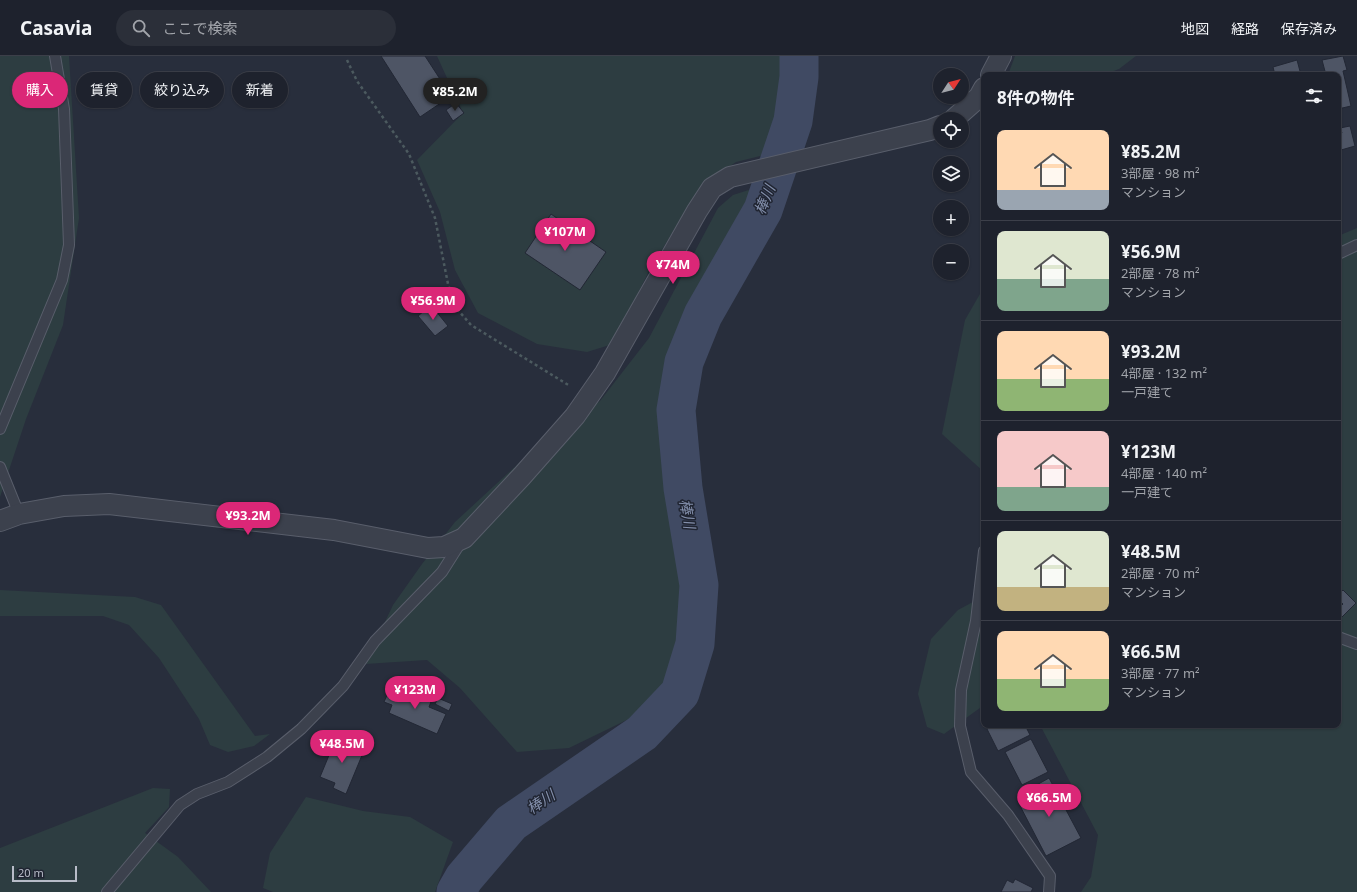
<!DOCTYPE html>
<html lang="ja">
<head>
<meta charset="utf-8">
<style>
  :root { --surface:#1e222d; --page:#2b2f39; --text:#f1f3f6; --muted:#a1a4aa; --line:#3c3f49; --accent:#db2777 }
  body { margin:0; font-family:"Noto Sans","Noto Sans JP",sans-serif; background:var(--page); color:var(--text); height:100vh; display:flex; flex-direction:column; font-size:15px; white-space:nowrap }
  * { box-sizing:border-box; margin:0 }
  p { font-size:13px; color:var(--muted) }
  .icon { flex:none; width:22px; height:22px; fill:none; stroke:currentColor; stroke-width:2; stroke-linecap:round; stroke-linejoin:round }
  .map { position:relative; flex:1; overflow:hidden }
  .details { position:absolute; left:981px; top:16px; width:360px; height:656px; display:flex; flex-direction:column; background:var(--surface); border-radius:8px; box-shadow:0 1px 3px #0004,0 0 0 1px var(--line) }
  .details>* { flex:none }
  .hud { position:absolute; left:12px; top:16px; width:380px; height:36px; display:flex; gap:8px }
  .needle { width:26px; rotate:54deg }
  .fabs { position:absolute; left:933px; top:12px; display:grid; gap:8px }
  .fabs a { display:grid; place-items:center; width:36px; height:36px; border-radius:50%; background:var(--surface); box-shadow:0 1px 3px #0004,0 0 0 1px var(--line); font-size:20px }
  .scale { position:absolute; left:12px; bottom:10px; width:65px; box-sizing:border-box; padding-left:4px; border:2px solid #b8bcc8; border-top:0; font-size:11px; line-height:14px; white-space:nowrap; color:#b8bcc8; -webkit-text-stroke:3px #202532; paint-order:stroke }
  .price { position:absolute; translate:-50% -34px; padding:0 9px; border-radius:14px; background:var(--accent); color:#fff; font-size:13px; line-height:26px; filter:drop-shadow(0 1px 2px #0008) }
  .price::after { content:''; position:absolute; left:50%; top:24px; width:12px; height:9px; margin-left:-6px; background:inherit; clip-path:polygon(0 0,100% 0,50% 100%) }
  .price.on { background:#222; color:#fff }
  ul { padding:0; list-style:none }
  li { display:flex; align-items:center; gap:12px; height:100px; padding:0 16px }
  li+li { border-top:1px solid var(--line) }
  li span { display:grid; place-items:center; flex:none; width:112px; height:80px; border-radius:8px; color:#555 }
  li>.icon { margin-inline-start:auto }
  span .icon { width:48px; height:48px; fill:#fffc; stroke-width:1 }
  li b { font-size:17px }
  h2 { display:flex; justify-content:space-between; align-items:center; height:48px; padding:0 16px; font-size:17px }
  .tag { padding:0 14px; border-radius:18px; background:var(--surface); box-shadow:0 1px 3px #0004,0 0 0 1px var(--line); font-size:14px; line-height:36px }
  .tag.on { background:var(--accent); color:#fff }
  header { display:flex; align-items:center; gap:24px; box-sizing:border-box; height:56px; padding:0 20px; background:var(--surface); border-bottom:1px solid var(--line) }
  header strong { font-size:19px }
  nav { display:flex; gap:22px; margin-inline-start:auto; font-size:14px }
  .search { width:280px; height:36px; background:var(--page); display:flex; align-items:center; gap:10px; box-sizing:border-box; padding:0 14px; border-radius:22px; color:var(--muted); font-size:15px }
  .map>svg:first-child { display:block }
  .green { fill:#2d3d41 }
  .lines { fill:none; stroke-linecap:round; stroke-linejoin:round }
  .river { stroke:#404a63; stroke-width:39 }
  .building { fill:#4e5565; stroke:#222734 }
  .lane-casing { stroke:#595e6b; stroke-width:12 }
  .street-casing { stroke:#595e6b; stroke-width:22 }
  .path { stroke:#4c5a5f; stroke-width:2.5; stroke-dasharray:3 3; stroke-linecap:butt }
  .lane { stroke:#3c414d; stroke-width:10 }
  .street { stroke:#3c414d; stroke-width:20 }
  .labels { text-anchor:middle; stroke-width:3; stroke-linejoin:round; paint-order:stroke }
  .water-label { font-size:15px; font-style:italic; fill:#838fab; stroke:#202532 }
</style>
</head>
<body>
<header>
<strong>Casavia</strong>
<div class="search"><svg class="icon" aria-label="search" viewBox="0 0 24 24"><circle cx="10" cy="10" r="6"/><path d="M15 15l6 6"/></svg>ここで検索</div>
<nav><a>地図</a><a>経路</a><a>保存済み</a></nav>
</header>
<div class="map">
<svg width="1357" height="836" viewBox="0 0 1357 836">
  <rect width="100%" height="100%" fill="#282e3c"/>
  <g class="green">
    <polygon points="0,0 69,0 79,162 63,269 26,363 0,441"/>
    <polygon points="437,0 807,0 804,66 801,90 736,106 700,131 649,215 613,288 587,296 537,288 478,257 455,214 440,156 417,104 463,57"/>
    <polygon points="1015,0 1136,0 1119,13 1103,19 1008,19"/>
    <polygon points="758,131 763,135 755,154 702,246 681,294 668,347 670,406 688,527 687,572 675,622 637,659 569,692 517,696 460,632 427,604 365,608 393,549 422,508 455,466 531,396 600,345 649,282 718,152 733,139"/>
    <polygon points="1357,172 1357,836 1081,836 1091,821 1098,779 1040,669 1338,669 1338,180"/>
    <polygon points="984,231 984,416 942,378 965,264"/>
    <polygon points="0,534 135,541 161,549 255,680 270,678 254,690 228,696 210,689 199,663 159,602 129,569 103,560 0,560"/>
    <polygon points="984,540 984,649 944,678 927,671 918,638 931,583 958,554"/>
    <polygon points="153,732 170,733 169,751 145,777 178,801 211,836 0,836 0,792"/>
    <polygon points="306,741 363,755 410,761 453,786 435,836 273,836 263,832 270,797"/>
  </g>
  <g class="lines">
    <polyline class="river" points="456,836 464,822 511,767 642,677 680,637 695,588 699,529 683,432 676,354 684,306 703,259 763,154 793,65 799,21 799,0"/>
  </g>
  <g class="building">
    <polygon points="381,0 425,0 451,40 420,61"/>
    <polygon points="1343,0 1347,14 1343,15 1351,50 1338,53 1338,19 1326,19 1322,4"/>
    <polygon points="1297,4 1301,19 1275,19 1273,11"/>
    <polygon points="456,47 464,57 453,65 446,54"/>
    <polygon points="1350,70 1355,90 1341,94 1338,83 1338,78 1342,77 1340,72"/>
    <polygon points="551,158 606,196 580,234 525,197"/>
    <polygon points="431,249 448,270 435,280 418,260"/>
    <polygon points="1343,534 1356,547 1342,561 1338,557 1338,553 1343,548 1338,544 1338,539"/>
    <polygon points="391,630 416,641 418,637 432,643 429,651 446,658 437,678 389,657 392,649 384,646"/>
    <polygon points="438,642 452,648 449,655 435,648"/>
    <polygon points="992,669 1025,669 1030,679 998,695 987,673"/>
    <polygon points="337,680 365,692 346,738 333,732 335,727 320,721"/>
    <polygon points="1031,683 1048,716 1022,729 1005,696"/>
    <polygon points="1049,722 1081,782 1046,800 1017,744 1035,735 1033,731"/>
    <polygon points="1015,823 1033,832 1031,836 1001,836 1007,824 1013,827"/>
  </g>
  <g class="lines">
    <g class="lane-casing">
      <g id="lane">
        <polyline points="1338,198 1357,189"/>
        <polyline points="0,373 62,224 69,189 64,53 55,0"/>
        <polyline points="0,411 19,458"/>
        <polyline points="984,495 976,565 961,634 960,670 971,716 1008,759 1050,820 1049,836"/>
        <polyline points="1338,581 1357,588"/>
        <polyline points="107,836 180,749 197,738 228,726 267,701 301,673 343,630 375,585 442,516 461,486"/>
      </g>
    </g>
    <g class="street-casing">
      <g id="street">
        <polyline points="991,19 1001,0"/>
        <polyline points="954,63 979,41 984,32"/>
        <polyline points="0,465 19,458 64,450 109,448 334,474 428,492 444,491 464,482 522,420 575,360 605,317 697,155 712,132 730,121 930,74 940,70"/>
      </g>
    </g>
    <polyline class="path" points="347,4 357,25 409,98 435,162 448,228 457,253 471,269 570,330"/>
    <use href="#lane" class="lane"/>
    <use href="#street" class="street"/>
  </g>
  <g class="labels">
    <g class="water-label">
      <text transform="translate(765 144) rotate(-68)" y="5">棒川</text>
      <text transform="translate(687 458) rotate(80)" y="5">棒川</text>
      <text transform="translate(541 746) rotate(-34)" y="5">棒川</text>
    </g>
  </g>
</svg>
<div class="fabs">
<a><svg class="needle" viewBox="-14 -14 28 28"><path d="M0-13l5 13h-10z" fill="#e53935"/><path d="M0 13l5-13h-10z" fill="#a1a4aa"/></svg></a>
<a><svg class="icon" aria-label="locate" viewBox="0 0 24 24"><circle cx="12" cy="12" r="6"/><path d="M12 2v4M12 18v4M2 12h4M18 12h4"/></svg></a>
<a><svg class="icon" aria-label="layers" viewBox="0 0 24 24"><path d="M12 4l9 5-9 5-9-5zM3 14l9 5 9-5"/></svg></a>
<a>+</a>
<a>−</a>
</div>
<div class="scale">20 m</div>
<b class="price on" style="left:455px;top:56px">¥85.2M</b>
<b class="price" style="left:565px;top:196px">¥107M</b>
<b class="price" style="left:673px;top:229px">¥74M</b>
<b class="price" style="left:433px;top:265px">¥56.9M</b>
<b class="price" style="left:248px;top:480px">¥93.2M</b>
<b class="price" style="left:415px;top:654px">¥123M</b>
<b class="price" style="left:342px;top:708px">¥48.5M</b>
<b class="price" style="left:1049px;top:762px">¥66.5M</b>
<div class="hud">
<a class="tag on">購入</a>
<a class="tag">賃貸</a>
<a class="tag">絞り込み</a>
<a class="tag">新着</a>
</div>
<section class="details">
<h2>8件の物件<svg class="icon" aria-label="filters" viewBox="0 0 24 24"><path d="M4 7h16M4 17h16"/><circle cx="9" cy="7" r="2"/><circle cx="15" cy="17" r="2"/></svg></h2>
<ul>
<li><span style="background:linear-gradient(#ffd9b3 75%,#9aa5b1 0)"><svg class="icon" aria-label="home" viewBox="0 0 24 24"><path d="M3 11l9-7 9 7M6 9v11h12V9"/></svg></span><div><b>¥85.2M</b><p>3部屋 · 98 m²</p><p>マンション</p></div></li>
<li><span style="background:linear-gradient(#dfe7d0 60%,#7fa58c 0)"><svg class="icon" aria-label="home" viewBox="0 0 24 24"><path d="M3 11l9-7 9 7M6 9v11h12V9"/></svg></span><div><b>¥56.9M</b><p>2部屋 · 78 m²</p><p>マンション</p></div></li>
<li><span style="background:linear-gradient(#ffd9b3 60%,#8fb573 0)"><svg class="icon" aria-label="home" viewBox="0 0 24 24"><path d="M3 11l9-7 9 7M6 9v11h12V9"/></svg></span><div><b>¥93.2M</b><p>4部屋 · 132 m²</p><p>一戸建て</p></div></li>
<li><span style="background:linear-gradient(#f6c9c9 70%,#7fa58c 0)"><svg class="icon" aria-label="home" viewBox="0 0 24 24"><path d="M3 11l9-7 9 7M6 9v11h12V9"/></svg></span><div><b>¥123M</b><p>4部屋 · 140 m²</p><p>一戸建て</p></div></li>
<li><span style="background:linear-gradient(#dfe7d0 70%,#c2b280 0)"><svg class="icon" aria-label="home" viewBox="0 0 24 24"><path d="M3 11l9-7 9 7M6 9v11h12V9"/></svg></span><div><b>¥48.5M</b><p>2部屋 · 70 m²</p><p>マンション</p></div></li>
<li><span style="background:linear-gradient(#ffd9b3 60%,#8fb573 0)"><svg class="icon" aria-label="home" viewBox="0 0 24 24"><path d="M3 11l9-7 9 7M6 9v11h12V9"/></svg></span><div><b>¥66.5M</b><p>3部屋 · 77 m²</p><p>マンション</p></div></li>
</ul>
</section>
</div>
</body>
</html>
